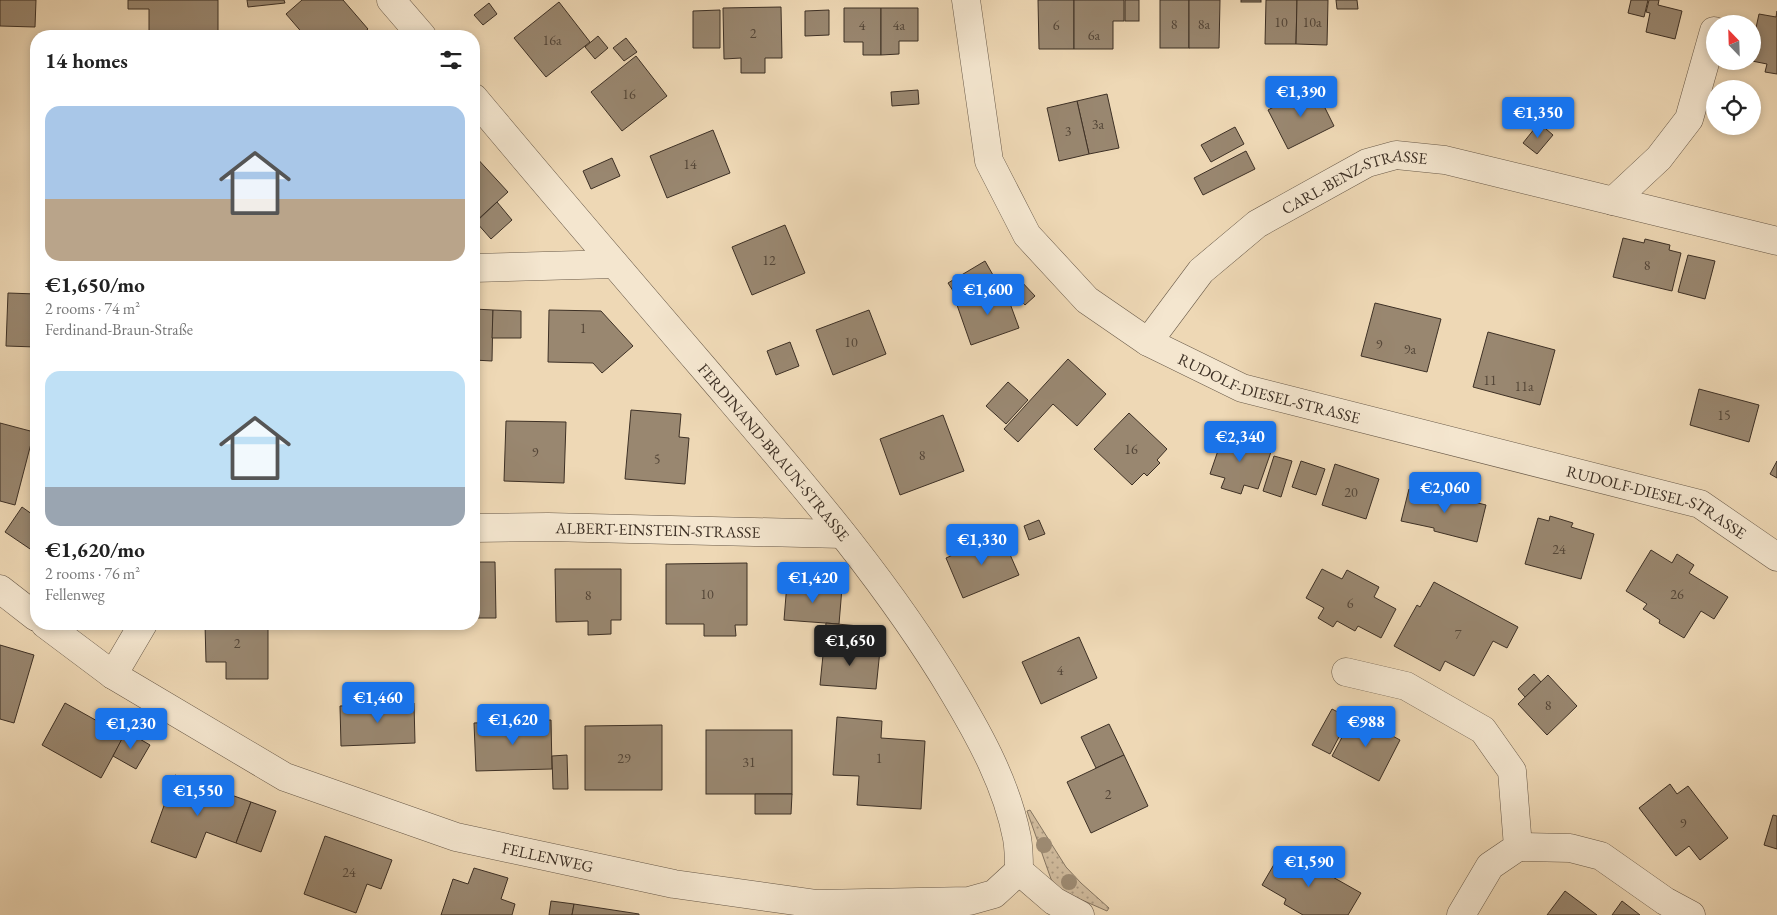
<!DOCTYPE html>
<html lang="en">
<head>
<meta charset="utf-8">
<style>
  :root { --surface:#fff; --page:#f6f6f6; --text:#222; --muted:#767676; --accent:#1a73e8 }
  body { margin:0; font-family:"EB Garamond",serif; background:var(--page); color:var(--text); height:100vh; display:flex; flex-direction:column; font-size:19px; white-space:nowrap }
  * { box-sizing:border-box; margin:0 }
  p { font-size:16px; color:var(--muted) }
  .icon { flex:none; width:28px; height:28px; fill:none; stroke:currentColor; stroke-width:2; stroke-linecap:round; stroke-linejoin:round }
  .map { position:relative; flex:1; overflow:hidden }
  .sheet { position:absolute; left:30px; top:30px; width:450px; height:600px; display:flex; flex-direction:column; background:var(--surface); border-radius:20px; box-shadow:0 2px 8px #0003 }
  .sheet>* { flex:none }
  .needle { width:32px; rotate:337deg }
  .tools { position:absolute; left:1706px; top:15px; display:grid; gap:10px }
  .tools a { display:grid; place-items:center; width:55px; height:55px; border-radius:50%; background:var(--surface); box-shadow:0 2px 8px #0003; font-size:25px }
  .price { position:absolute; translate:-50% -42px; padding:0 11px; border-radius:5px; background:var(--accent); color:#fff; font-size:16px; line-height:32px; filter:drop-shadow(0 1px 2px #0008) }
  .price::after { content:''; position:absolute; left:50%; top:30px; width:15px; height:11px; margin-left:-8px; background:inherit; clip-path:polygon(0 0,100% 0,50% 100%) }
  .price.active { background:#222; color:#fff }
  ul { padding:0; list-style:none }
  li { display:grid; align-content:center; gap:10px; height:265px; padding:0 15px }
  li span { display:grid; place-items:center; height:155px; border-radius:15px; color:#555 }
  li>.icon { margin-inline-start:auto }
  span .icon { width:90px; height:90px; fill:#fffc; stroke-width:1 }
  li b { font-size:21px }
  h2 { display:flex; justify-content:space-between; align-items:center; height:60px; padding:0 15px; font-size:21px }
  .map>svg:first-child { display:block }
  .grass { fill:url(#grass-dots); stroke:#867661 }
  .building { fill:#998770; stroke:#3d3025 }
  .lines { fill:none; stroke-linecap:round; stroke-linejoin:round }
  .street-casing { stroke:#695a49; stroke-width:29 }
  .street { stroke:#f4e6cf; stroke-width:28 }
  .tree { fill:#9d8b73 }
  .labels { text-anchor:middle; stroke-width:4; stroke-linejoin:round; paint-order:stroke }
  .number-label { font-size:14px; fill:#544638 }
  .street-label { font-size:16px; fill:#3d3025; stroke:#f4e6cf }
</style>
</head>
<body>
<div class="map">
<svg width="1777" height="915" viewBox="0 0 1777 915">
  <defs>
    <pattern id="grass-dots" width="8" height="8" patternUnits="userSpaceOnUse" patternTransform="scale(1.25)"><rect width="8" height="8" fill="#d0bb9d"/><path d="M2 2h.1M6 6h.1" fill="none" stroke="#aa9880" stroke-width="1.8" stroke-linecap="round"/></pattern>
  </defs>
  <rect width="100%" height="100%" fill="#eed8b5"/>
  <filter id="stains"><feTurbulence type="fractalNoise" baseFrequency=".004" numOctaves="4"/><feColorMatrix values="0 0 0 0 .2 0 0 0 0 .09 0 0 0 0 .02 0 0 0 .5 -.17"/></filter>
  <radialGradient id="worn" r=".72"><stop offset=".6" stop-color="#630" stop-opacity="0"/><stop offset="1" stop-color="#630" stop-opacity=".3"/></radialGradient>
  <polygon class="grass" points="1030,810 1066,867 1081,883 1109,908 1107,911 1066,893 1056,886 1051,879 1027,811"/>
  <g class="building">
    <polygon points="0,0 36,0 35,27 0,26"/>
    <polygon points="128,0 218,0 218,36 149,36 149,9 128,9"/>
    <polygon points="247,0 284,0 285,3 248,7"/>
    <polygon points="302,0 343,0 368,29 360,36 305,36 286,14"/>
    <polygon points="1038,0 1074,0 1074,49 1039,49"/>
    <polygon points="1074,0 1124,0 1124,21 1113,21 1113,49 1074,49"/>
    <rect x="1125" y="0" width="14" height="21"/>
    <rect x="1160" y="0" width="29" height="48"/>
    <polygon points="1189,0 1220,0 1219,48 1189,48"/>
    <rect x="1241" y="0" width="20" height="2"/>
    <polygon points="1266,0 1297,0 1296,44 1265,44"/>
    <polygon points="1297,0 1328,0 1327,45 1296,44"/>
    <polygon points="1336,0 1357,0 1358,9 1337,9"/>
    <polygon points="1631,0 1648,0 1644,17 1628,13"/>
    <polygon points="1649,0 1659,0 1658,5 1682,11 1675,39 1646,32 1650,13 1646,12"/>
    <polygon points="559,2 590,42 546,77 514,38"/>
    <polygon points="489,3 497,14 483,25 474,15"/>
    <polygon points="781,7 782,58 765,58 765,73 741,73 741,58 724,59 723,8"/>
    <polygon points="844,8 881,8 881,55 863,55 863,42 844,42"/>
    <polygon points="881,8 918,8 918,41 899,41 899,54 881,55"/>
    <polygon points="720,10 720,48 693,48 693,11"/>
    <polygon points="829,10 829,35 805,36 805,11"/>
    <polygon points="1777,11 1777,74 1765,72 1767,64 1752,61 1752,46 1759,14 1776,17"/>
    <polygon points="598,36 608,48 595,59 585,47"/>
    <polygon points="626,38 637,52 624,61 613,48"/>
    <polygon points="636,56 667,96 622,131 591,92"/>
    <polygon points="1314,86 1334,126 1288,149 1268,110"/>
    <polygon points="918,90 919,104 892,106 891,92"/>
    <polygon points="1107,94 1119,148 1089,154 1077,101"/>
    <polygon points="1077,101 1089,154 1059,161 1047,108"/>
    <polygon points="1539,123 1553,135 1537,154 1523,143"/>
    <polygon points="1235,127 1244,144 1211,162 1201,145"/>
    <polygon points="713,130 730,173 667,198 650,156"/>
    <polygon points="1246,151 1255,169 1203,195 1194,178"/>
    <polygon points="474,155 508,192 474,223"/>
    <polygon points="612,158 620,176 591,189 583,171"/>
    <polygon points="36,174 36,195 31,194"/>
    <polygon points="497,202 512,220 491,239 476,222"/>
    <polygon points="785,225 805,273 752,295 732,247"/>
    <polygon points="1623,238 1644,243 1645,239 1670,245 1669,250 1681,253 1672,291 1613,277"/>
    <polygon points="1688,255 1715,261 1705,299 1678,292"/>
    <polygon points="985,261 993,275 957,297 948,283"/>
    <polygon points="32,267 36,267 36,294 31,294"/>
    <polygon points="1020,280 1035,296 1025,305 1010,289"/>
    <polygon points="1004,287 1019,328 971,345 957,305"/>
    <polygon points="8,293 36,294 36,347 6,346"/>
    <polygon points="1375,303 1441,319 1427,372 1361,356"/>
    <polygon points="474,309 493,310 492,361 474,360"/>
    <polygon points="493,310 521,311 521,338 492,338"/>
    <polygon points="549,310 601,311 633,346 602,373 593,363 548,362"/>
    <polygon points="869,310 886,354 833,375 816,330"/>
    <polygon points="1488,332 1555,350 1540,405 1473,387"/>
    <polygon points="790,342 799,366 776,375 767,351"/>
    <polygon points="1068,359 1106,394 1077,426 1053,404 1018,442 1004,429"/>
    <polygon points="1008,382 1028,400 1006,424 986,406"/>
    <polygon points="1699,389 1759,405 1749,442 1690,425"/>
    <polygon points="631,410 681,414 679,437 689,438 685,484 625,479"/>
    <polygon points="1129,413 1167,449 1157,460 1160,463 1147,476 1144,473 1132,485 1094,449"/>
    <polygon points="943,415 964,471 900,495 880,439"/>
    <polygon points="506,421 566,422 564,483 504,481"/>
    <polygon points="0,423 34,432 15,505 0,501"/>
    <polygon points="1224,433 1272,449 1258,489 1244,485 1241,494 1221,488 1225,478 1210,474"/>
    <polygon points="1274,456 1292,461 1281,497 1263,491"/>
    <polygon points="1301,461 1325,469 1316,495 1292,487"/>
    <polygon points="1777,461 1777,478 1770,474"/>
    <polygon points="1335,464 1379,479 1366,519 1322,505"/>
    <polygon points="1409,489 1442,496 1443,494 1486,505 1477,542 1434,531 1434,528 1401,521"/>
    <polygon points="22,507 36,517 36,553 5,532"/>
    <polygon points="1550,516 1573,523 1571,527 1594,534 1581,579 1525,564 1538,518 1549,521"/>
    <polygon points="1039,520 1045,534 1029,540 1024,526"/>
    <polygon points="1001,534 1019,575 963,598 946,558"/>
    <polygon points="1651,550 1672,563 1677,554 1694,565 1689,573 1728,597 1714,619 1701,611 1684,638 1659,623 1660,620 1643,609 1647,604 1626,591"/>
    <polygon points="474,562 495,562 496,618 474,618"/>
    <polygon points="747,563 747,625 735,625 736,636 704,636 704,624 666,624 666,564"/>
    <polygon points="555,569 621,569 621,620 611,620 611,634 588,635 588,621 556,622"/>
    <polygon points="1322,569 1342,579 1347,570 1379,587 1374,597 1396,609 1381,638 1358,626 1355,631 1337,621 1333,627 1318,618 1324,608 1306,598"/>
    <polygon points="1434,582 1518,627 1507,648 1493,641 1474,676 1445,661 1440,671 1394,646 1417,605 1420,607"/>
    <polygon points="787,583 842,588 839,624 784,620"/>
    <polygon points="826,623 859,626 857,648 824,645"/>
    <polygon points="205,624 268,624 268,679 226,679 226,662 206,662"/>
    <polygon points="292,624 360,624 360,628 292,625"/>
    <polygon points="1079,637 1097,678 1041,704 1022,662"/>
    <polygon points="0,645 34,655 14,723 0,719"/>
    <polygon points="824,645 880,650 876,689 820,685"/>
    <polygon points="1534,674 1541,682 1525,697 1518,689"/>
    <polygon points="1548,675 1577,706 1547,735 1518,704"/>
    <polygon points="65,703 124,736 101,778 42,745"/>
    <polygon points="414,703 415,743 341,746 340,706"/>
    <polygon points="1332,709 1349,718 1330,754 1312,745"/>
    <polygon points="1354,715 1400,740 1379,781 1332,756"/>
    <polygon points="837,717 882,721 881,738 925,741 921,809 857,805 859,776 833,775"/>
    <polygon points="551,720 552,769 476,771 474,723"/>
    <polygon points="1109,724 1124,755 1096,768 1081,737"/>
    <polygon points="662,725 662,790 585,790 585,726"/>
    <rect x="706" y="730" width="86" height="64"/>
    <polygon points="126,731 150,745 136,769 113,756"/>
    <polygon points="567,755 568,789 553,789 552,756"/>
    <polygon points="1124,755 1148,806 1091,833 1067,782"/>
    <polygon points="175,775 251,802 236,843 206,832 196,858 151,842"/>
    <polygon points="1670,784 1677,794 1688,786 1728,838 1700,860 1689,846 1676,856 1639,808"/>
    <polygon points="755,794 792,794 791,814 755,814"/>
    <polygon points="251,802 276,811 261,852 236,843"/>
    <polygon points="1773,815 1777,816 1777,849 1764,845"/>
    <polygon points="325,836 392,860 381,889 367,884 356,913 304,894"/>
    <polygon points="1283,849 1361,893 1348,915 1303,915 1284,904 1286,899 1262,885"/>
    <polygon points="474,868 508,878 501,899 515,904 512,915 441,915 453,879 468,884"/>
    <polygon points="1565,891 1597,915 1547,915"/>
    <polygon points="551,901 574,904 572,915 549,915"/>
    <polygon points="1622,901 1640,915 1612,915"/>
    <polygon points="574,904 639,914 639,915 572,915"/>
  </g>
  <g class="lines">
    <g class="street-casing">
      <g id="street">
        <polyline points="391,0 422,36"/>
        <path id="s1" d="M966,0L989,161L1027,235L1087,300L1148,342L1242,388L1700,504L1777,557"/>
        <path id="s2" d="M474,98C551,190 629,281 708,373C795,475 885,577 954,693C981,738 1007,786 1017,838C1019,849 1019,860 1019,871"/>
        <polyline points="1613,201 1659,158 1689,119 1714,31"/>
        <polyline points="474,268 614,264"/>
        <path id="s3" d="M1148,342L1201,271L1257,224L1367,163L1396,155L1445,160L1777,241"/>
        <path id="s4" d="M474,528L548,527L842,534"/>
        <polyline points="0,589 36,617"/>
        <path id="s5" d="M45,624L113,675L285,777L456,837L674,884L817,904L969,901L994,894L1019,871"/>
        <polyline points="1346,672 1406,686 1483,730 1512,771 1518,847 1490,866 1461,915"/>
        <polyline points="113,675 143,624"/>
        <polyline points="1518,847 1570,848 1601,856 1665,901 1691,915"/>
        <polyline points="1019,871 1054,901 1080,915"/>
      </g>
    </g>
    <use href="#street" class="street"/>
  </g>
  <g class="tree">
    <circle cx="1044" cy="845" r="8"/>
    <circle cx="1069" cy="882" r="8"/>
  </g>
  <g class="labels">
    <g class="number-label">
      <text x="1281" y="27">10</text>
      <text x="1312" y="27">10a</text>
      <text x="1174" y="29">8</text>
      <text x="1204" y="29">8a</text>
      <text x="862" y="30">4</text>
      <text x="899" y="30">4a</text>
      <text x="1056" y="30">6</text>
      <text x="753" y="38">2</text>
      <text x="1094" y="40">6a</text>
      <text x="552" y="45">16a</text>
      <text x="629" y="99">16</text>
      <text x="1098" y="129">3a</text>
      <text x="1068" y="136">3</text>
      <text x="690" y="169">14</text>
      <text x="769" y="265">12</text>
      <text x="1647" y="270">8</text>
      <text x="583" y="333">1</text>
      <text x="851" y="347">10</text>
      <text x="1379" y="349">9</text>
      <text x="1410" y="354">9a</text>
      <text x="1490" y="385">11</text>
      <text x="1524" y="391">11a</text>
      <text x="1724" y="420">15</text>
      <text x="1131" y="454">16</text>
      <text x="535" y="457">9</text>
      <text x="922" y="460">8</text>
      <text x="657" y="464">5</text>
      <text x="1351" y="497">20</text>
      <text x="1559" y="554">24</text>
      <text x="707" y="599">10</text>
      <text x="1677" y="599">26</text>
      <text x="588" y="600">8</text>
      <text x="1350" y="608">6</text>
      <text x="1458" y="639">7</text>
      <text x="237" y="648">2</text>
      <text x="1060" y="675">4</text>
      <text x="1548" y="710">8</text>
      <text x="624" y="763">29</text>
      <text x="879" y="763">1</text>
      <text x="749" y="767">31</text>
      <text x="1108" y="799">2</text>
      <text x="1683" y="828">9</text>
      <text x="349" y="877">24</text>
    </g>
    <g class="street-label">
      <text dy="6" stroke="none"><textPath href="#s3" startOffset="270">CARL-BENZ-STRASSE</textPath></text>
      <text dy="6" stroke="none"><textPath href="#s1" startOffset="539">RUDOLF-DIESEL-STRASSE</textPath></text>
      <text dy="6" stroke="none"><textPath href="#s2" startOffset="464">FERDINAND-BRAUN-STRASSE</textPath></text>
      <text dy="6" stroke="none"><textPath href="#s1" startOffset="944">RUDOLF-DIESEL-STRASSE</textPath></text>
      <text dy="6" stroke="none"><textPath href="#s4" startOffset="184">ALBERT-EINSTEIN-STRASSE</textPath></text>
      <text dy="6" stroke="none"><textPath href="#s5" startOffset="560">FELLENWEG</textPath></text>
    </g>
  </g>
  <rect width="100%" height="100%" filter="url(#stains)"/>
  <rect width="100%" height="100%" fill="url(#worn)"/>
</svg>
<div class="tools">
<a><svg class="needle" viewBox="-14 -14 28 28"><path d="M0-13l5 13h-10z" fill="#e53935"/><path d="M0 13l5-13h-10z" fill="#767676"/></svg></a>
<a><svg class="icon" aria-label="locate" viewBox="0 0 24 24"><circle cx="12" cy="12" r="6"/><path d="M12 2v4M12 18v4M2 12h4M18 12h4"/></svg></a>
</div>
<b class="price" style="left:1301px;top:118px">€1,390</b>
<b class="price" style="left:1538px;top:139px">€1,350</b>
<b class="price" style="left:988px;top:316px">€1,600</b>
<b class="price" style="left:1240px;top:463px">€2,340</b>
<b class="price" style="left:1445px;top:514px">€2,060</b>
<b class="price" style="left:982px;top:566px">€1,330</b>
<b class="price" style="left:813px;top:604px">€1,420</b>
<b class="price active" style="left:850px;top:667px">€1,650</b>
<b class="price" style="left:378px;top:724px">€1,460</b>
<b class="price" style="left:513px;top:746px">€1,620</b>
<b class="price" style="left:1366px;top:748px">€988</b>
<b class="price" style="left:131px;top:750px">€1,230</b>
<b class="price" style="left:198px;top:817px">€1,550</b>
<b class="price" style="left:1309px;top:888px">€1,590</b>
<section class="sheet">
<h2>14 homes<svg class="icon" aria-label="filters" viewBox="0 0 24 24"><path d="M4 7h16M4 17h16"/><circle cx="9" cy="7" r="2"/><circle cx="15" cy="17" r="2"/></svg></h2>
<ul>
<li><span style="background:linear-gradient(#a9c7e8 60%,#b9a48a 0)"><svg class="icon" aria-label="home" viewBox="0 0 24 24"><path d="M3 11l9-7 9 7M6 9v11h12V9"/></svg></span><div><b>€1,650/mo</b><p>2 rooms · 74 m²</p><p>Ferdinand-Braun-Straße</p></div></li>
<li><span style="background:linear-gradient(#bfe0f5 75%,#9aa5b1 0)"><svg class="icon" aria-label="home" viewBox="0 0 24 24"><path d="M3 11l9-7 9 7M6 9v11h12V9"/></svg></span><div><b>€1,620/mo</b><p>2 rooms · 76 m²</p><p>Fellenweg</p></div></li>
</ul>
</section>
</div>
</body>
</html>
